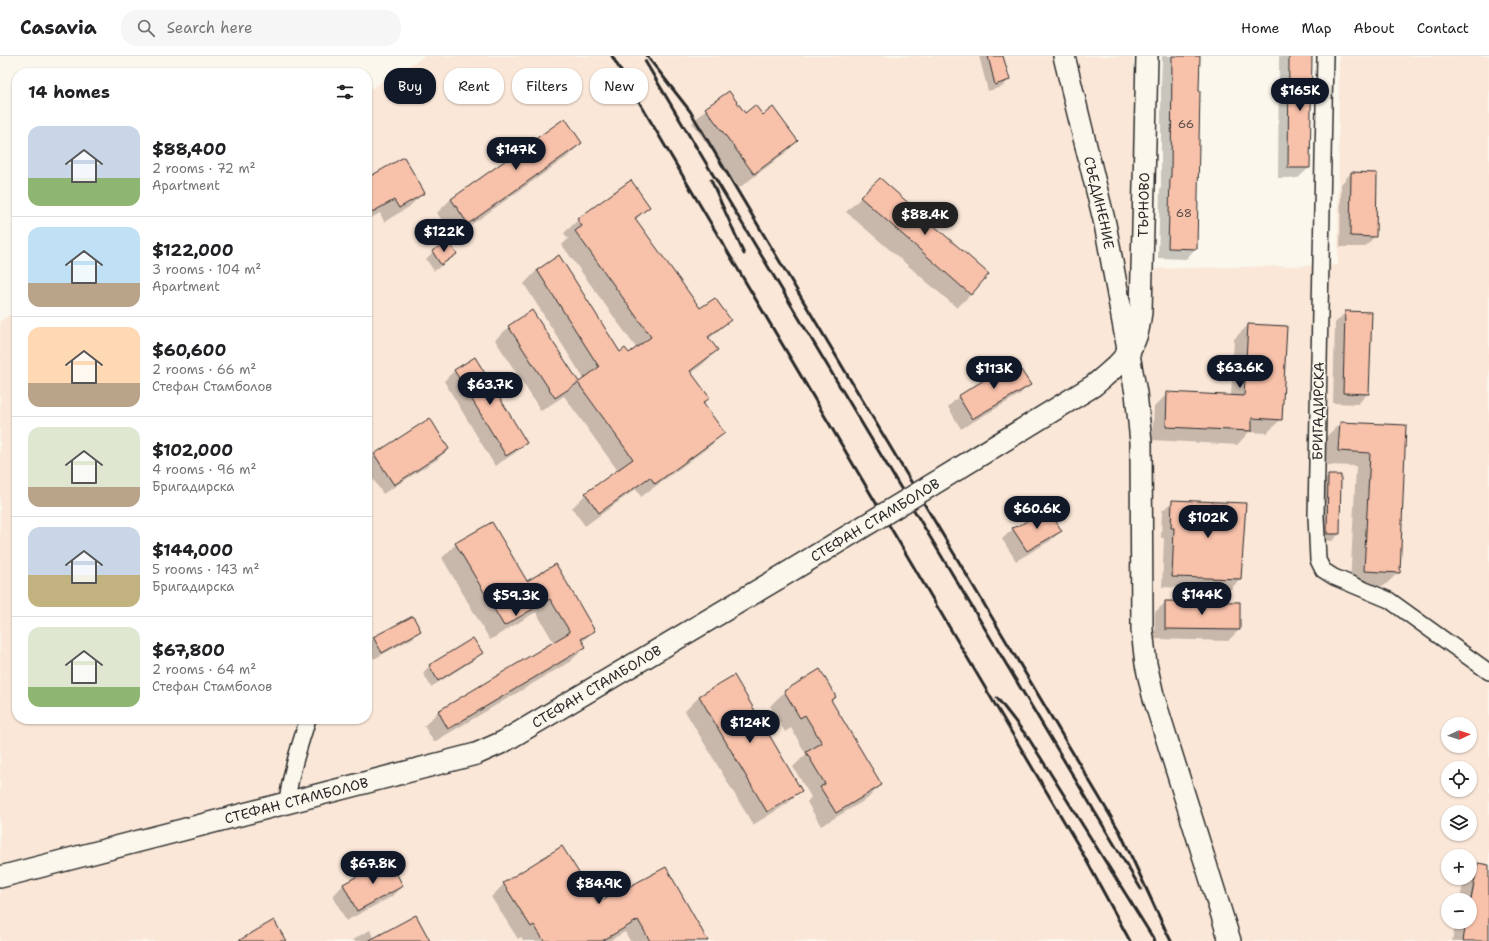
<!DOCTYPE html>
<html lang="en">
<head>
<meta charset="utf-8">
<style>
  :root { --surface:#fff; --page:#f6f6f6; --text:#202124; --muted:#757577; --line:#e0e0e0; --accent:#111827 }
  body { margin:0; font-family:"Shantell Sans",sans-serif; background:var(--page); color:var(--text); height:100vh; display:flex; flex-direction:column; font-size:15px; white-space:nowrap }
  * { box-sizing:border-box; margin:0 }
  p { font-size:13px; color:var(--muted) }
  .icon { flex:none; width:22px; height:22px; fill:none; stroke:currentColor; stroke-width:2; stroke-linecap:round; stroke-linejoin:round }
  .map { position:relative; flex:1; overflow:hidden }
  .details { position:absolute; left:12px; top:12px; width:360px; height:656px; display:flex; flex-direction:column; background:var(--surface); border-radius:16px; box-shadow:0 1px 3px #0004 }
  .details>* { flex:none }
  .guide { position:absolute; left:384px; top:12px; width:380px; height:36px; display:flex; gap:8px }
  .needle { width:26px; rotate:87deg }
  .tools { position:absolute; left:1441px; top:661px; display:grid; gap:8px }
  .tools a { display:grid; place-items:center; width:36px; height:36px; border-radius:50%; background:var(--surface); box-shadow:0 1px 3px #0004; font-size:20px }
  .price { position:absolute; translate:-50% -34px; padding:0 9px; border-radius:14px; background:var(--accent); color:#fff; font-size:13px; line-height:26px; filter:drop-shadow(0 1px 2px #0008) }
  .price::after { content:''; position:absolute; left:50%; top:24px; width:12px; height:9px; margin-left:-6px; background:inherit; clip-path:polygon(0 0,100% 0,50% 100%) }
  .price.current { background:#222; color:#fff }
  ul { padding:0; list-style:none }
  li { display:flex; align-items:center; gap:12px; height:100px; padding:0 16px }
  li+li { border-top:1px solid var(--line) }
  li span { display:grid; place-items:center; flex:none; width:112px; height:80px; border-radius:12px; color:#555 }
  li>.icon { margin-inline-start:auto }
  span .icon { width:48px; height:48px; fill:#fffc; stroke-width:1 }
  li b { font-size:17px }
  h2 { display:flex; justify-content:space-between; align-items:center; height:48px; padding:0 16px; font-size:17px }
  .chip { padding:0 14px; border-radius:16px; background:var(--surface); box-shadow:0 1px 3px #0004; font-size:14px; line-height:36px }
  .chip.current { background:var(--accent); color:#fff }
  header { display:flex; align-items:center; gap:24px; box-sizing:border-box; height:56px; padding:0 20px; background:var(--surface); border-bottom:1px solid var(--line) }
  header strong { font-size:19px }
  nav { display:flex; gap:22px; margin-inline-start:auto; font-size:14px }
  .search { width:280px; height:36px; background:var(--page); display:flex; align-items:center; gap:10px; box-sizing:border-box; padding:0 14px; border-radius:16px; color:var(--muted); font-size:15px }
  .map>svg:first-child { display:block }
  .built { fill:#fae7d8; fill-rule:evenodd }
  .shadow { fill:#0003 }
  .building { fill:#f7c1aa; stroke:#2b2b2b }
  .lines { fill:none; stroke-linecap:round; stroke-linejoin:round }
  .street-casing { stroke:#2b2b2b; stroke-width:18 }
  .secondary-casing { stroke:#2b2b2b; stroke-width:24 }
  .street { stroke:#fbf7ec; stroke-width:15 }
  .secondary { stroke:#fbf7ec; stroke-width:21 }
  .rail { stroke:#2b2b2b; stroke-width:3 }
  .secondary-bridge-casing { stroke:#2b2b2b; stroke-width:24; stroke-linecap:butt }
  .secondary-bridge { stroke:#fbf7ec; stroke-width:21 }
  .labels { text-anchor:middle; stroke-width:3; stroke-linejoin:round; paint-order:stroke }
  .number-label { font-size:12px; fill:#5e504b }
  .street-label { font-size:14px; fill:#2b2b2b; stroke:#fbf7ec }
</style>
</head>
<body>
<header>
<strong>Casavia</strong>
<div class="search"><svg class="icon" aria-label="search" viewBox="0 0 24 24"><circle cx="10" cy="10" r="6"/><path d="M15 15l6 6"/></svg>Search here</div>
<nav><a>Home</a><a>Map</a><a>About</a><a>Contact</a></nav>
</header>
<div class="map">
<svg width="1489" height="885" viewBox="0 0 1489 885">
  <rect width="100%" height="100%" fill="#fbf7ec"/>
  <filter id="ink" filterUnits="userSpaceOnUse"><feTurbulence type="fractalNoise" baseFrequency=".025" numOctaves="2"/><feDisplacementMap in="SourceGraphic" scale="8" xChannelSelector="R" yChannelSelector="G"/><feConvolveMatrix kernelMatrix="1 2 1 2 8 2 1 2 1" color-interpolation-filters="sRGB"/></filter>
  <g filter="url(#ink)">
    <path class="built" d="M425,0H1133L1141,213L1338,209L1339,0H1489V885H0V265L17,255V663H367V35ZM1448,668H1470V690H1448ZM1448,712H1470V734H1448ZM1448,756H1470V778H1448ZM1448,800H1470V822H1448ZM1448,844H1470V866H1448Z"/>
    <g class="shadow">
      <polygon points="979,0 1002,0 1009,24 1002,31 988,35"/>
      <polygon points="1162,0 1199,0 1196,192 1186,203 1158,202 1160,133 1161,132 1161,29"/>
      <polygon points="1279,0 1311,0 1309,112 1298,122 1278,122"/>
      <polygon points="706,53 763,60 797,85 783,99 739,132 692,67"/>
      <polygon points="581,87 567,101 454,181 437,157 451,143"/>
      <polygon points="1351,117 1375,180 1365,191 1340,191 1341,128"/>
      <polygon points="367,123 423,137 409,151 384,166 380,157 367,164"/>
      <polygon points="880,123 971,238 957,252 846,156"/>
      <polygon points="649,151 635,164 700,254 730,264 709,283 717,294 703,308 691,317 708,342 702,348 724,377 710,390 641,441 636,433 585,470 572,452 586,438 618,415 564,340 541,355 495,284 509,271 532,256 578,328 584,323 524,228 537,214 620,297 629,298 637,293 562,189 568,183 564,177 578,164"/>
      <polygon points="433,196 455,198 448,205 434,215 426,203"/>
      <polygon points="1346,256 1368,337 1358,348 1333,347 1335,267"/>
      <polygon points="1248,269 1281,363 1267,377 1249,376 1237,389 1152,384 1154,351 1168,337 1231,340 1234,283"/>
      <polygon points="475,302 526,387 515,397 495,410 444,325 454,315"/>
      <polygon points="1015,307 1030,328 1019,339 961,373 948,351 958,341"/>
      <polygon points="1340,367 1405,370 1399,516 1384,530 1350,529 1356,410 1325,409 1326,381"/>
      <polygon points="448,392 438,403 383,438 367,414 367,406 375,399"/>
      <polygon points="1329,420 1339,478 1332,485 1321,484 1322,427"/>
      <polygon points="1173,445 1240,523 1230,534 1162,531 1164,482 1161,482 1162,455"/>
      <polygon points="1022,469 1061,475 1050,485 1016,505 1002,483 1013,473"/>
      <polygon points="456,488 527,527 556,509 594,574 582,586 585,591 571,605 434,686 424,670 438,656 554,587 536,556 490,584 442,502"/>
      <polygon points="1166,546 1239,547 1239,574 1228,585 1155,583 1155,556"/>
      <polygon points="420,575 413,582 374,603 367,589 374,582"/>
      <polygon points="473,583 481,597 474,604 431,631 423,617 429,610"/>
      <polygon points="820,615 835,641 831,645 881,729 867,743 821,770 807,746 811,741 793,711 806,698 791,672 785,676 770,650 784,636"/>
      <polygon points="733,621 801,734 787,748 753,769 685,655 699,641"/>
      <polygon points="388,805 402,830 391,841 346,865 333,840 343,829"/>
      <polygon points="1478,808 1489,810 1489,885 1452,885 1456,866 1470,866 1470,844 1460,844 1464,822 1470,822 1470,817"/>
      <polygon points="504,828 598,849 707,885 630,885 625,876 609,885 524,885 521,881 518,883 491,841"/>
      <polygon points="370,874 374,883 429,885 353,885 357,881"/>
    </g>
    <g class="building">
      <polygon points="988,0 1003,0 1010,24 995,29"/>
      <polygon points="1172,0 1200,0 1199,35 1200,35 1197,193 1168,192 1170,121 1171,121"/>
      <polygon points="1289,0 1312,0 1310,112 1288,112"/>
      <polygon points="729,35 745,57 755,49 763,59 773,51 798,85 754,118 705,52"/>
      <polygon points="565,62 582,87 468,168 451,143"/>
      <polygon points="404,101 425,137 399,152 394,144 367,159 367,122"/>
      <polygon points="1351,116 1377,117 1376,181 1350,180"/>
      <polygon points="880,122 989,218 971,239 860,141"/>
      <polygon points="631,124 650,151 635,162 700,252 715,242 731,264 708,281 718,294 690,315 710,342 703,347 725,377 655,428 650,421 599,457 585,437 633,403 578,327 555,342 508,270 532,254 579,326 599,311 537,214 559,199 620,296 625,292 629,297 651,281 575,175 582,170 577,163"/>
      <polygon points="448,185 457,198 441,209 432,195"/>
      <polygon points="1345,255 1372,256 1369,338 1343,337"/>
      <polygon points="1248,268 1287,270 1282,364 1252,362 1252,375 1166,371 1167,336 1244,340"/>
      <polygon points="475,301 527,387 506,400 454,314"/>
      <polygon points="1015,305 1031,329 972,363 958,340"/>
      <polygon points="430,362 449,393 394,429 374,398"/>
      <polygon points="1340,366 1406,369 1400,517 1364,515 1370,397 1338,395"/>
      <polygon points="1328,419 1341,419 1340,478 1327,478"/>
      <polygon points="1172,444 1246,447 1241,523 1172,521 1174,472 1171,472"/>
      <polygon points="1047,452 1062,475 1027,495 1012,472 1022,468"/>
      <polygon points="492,466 527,525 556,508 595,575 581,583 586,591 448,673 438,655 570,576 550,543 504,570 455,487"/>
      <polygon points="1165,545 1240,546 1240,574 1165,573"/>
      <polygon points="413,560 421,575 382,597 373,581"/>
      <polygon points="473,582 483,597 438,625 429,609"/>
      <polygon points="820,613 836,641 831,644 882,729 836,757 820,731 825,728 806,696 822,687 805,659 800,662 784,635"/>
      <polygon points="734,619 802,735 767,756 699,640"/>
      <polygon points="562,790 598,847 666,811 708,885 650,885 638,864 602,885 544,885 534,869 531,871 503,827"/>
      <polygon points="389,803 403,830 357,855 343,828"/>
      <polygon points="1478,807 1489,809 1489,885 1463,885 1466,866 1470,866 1470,848"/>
      <polygon points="416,859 430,885 368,885"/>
      <polygon points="274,864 286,885 238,885"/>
    </g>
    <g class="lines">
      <g class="street-casing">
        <g id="street">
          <polyline points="1325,0 1316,460 1318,504 1323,514 1334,521 1389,544 1489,616"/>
          <path d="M287,747C290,718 299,691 308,663"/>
        </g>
      </g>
      <g class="secondary-casing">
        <g id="secondary">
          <path id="s1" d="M1064,0L1105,168L1136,337L1141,386L1142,574L1146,608L1153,639L1230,885"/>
          <path id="s2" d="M930,430L1093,330C1111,315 1130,301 1137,278C1139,271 1140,263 1141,256L1147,0"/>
          <path id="s3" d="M0,821L476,698L503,686L779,522"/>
        </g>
      </g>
      <use href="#street" class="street"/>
      <use href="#secondary" class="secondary"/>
      <g class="rail">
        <polyline points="612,0 1078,789 1130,885"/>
        <polyline points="647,0 690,55 1120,776 1164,871"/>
        <polyline points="645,5 696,91"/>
        <polyline points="694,87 1141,833"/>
        <polyline points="711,124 744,198"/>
        <polyline points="997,642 1029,683 1155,885"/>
        <polyline points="1162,867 1171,885"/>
      </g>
      <g class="secondary-bridge-casing">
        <polyline id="secondary-bridge" points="779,522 930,430"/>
      </g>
      <use href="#secondary-bridge" class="secondary-bridge"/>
    </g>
  </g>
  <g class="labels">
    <g class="number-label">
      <text x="1186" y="72">66</text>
      <text x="1184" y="161">68</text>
    </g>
    <g class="street-label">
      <text dy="5" stroke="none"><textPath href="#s1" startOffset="151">СЪЕДИНЕНИЕ</textPath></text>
      <text dy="5" stroke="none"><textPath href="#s2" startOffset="390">ТЪРНОВО</textPath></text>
      <text transform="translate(1318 355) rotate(-89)" y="5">БРИГАДИРСКА</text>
      <text transform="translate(875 464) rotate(-31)" y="5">СТЕФАН СТАМБОЛОВ</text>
      <text dy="5" stroke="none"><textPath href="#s3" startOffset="630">СТЕФАН СТАМБОЛОВ</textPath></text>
      <text dy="5" stroke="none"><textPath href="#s3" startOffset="306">СТЕФАН СТАМБОЛОВ</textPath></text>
    </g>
  </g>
</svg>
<div class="tools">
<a><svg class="needle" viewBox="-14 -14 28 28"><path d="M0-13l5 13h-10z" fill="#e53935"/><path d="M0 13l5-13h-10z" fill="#757577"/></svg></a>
<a><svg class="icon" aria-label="locate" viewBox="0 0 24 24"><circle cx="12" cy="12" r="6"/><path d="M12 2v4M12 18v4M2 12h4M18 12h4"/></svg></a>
<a><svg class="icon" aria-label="layers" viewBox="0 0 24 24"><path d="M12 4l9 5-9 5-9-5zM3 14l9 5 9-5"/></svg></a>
<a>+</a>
<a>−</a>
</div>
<b class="price" style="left:1300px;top:56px">$165K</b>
<b class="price" style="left:516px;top:115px">$147K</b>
<b class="price current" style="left:925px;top:180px">$88.4K</b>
<b class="price" style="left:444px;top:197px">$122K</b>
<b class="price" style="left:1240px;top:333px">$63.6K</b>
<b class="price" style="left:994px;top:334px">$113K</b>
<b class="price" style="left:490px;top:350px">$63.7K</b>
<b class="price" style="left:1037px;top:474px">$60.6K</b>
<b class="price" style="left:1208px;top:483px">$102K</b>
<b class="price" style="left:1202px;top:560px">$144K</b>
<b class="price" style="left:516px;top:561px">$59.3K</b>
<b class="price" style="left:750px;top:688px">$124K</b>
<b class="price" style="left:373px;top:829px">$67.8K</b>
<b class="price" style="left:599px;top:849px">$84.9K</b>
<div class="guide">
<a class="chip current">Buy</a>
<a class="chip">Rent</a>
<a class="chip">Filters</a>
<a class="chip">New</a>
</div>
<section class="details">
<h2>14 homes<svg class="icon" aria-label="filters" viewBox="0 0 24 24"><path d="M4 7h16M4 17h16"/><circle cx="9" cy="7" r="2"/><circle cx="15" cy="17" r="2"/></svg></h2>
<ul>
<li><span style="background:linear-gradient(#c9d6e8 65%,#8fb573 0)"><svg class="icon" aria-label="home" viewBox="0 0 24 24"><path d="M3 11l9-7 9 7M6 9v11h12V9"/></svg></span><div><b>$88,400</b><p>2 rooms · 72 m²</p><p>Apartment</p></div></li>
<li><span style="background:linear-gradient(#bfe0f5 70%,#b9a48a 0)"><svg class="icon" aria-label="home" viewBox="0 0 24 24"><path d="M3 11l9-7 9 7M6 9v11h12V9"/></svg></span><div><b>$122,000</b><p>3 rooms · 104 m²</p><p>Apartment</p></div></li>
<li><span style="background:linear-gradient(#ffd9b3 70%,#b9a48a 0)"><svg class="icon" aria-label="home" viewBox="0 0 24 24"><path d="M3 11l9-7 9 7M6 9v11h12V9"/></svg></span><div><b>$60,600</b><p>2 rooms · 66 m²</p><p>Стефан Стамболов</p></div></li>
<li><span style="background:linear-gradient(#dfe7d0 75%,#b9a48a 0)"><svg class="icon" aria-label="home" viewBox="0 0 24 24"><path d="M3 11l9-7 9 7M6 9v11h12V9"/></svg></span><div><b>$102,000</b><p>4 rooms · 96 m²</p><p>Бригадирска</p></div></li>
<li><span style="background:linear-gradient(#c9d6e8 60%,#c2b280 0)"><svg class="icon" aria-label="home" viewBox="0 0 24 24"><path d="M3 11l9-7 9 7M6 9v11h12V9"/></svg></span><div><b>$144,000</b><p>5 rooms · 143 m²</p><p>Бригадирска</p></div></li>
<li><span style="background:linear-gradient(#dfe7d0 75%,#8fb573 0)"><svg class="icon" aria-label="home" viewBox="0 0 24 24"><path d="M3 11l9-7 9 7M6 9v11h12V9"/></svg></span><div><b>$67,800</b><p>2 rooms · 64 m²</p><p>Стефан Стамболов</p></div></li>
</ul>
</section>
</div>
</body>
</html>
